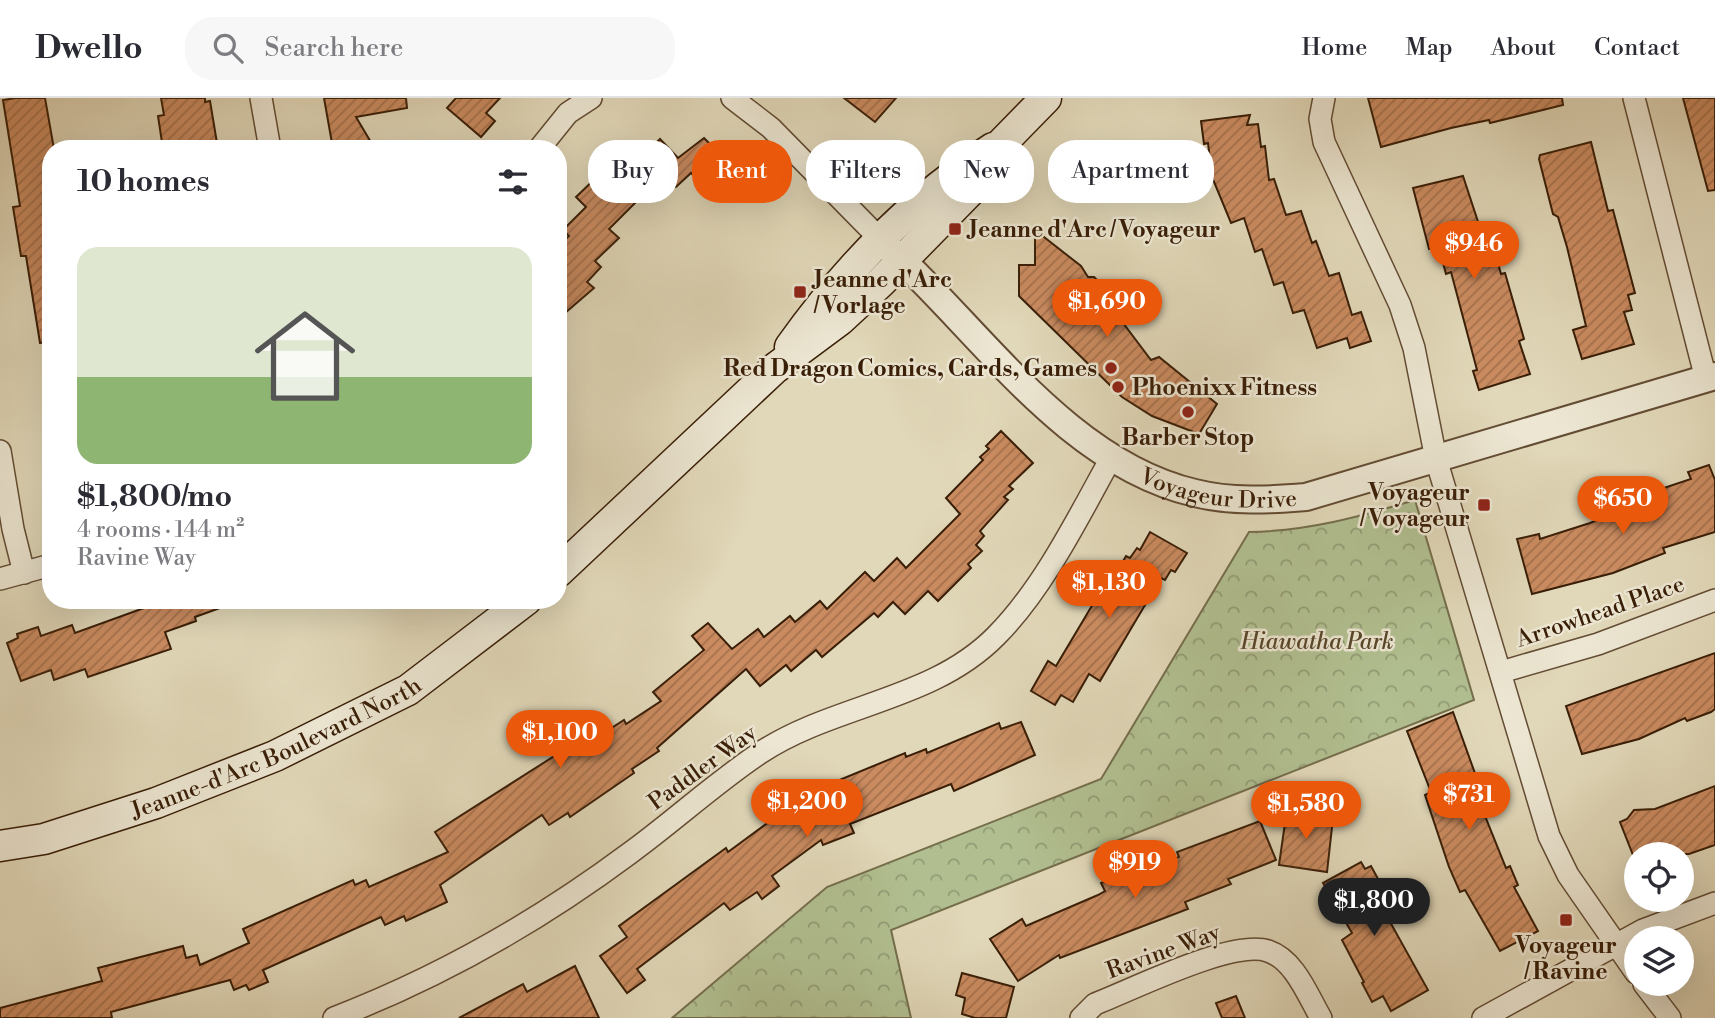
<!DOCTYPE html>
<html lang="en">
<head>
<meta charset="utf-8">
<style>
  :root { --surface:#fff; --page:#f7f7f7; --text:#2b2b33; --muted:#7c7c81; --line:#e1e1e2; --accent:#ea580c }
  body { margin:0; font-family:"Libre Bodoni",serif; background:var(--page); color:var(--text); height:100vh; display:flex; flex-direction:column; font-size:26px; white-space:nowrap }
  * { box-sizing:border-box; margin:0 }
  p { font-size:23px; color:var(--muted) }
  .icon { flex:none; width:38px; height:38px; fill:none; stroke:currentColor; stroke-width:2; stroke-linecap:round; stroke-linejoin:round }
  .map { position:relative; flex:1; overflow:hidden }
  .details { position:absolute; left:42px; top:42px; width:525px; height:469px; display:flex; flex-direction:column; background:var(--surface); border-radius:28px; box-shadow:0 7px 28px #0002 }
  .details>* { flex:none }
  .hud { position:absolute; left:588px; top:42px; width:665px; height:63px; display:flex; gap:14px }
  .controls { position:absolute; left:1624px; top:744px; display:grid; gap:14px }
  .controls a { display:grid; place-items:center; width:70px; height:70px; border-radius:50%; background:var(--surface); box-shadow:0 7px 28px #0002; font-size:35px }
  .price { position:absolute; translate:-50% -60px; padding:0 16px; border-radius:24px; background:var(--accent); color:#fff; font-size:23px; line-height:46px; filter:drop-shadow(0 2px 4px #0008) }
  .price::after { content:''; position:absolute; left:50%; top:42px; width:21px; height:16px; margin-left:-10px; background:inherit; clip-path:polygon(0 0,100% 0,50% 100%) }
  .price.selected { background:#222; color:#fff }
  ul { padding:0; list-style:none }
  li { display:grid; align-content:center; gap:14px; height:371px; padding:0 35px }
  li+li { border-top:2px solid var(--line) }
  li span { display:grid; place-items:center; height:217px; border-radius:21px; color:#555 }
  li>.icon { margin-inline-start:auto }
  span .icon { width:126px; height:126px; fill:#fffc; stroke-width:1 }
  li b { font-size:30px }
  h2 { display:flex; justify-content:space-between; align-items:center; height:84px; padding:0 35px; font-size:30px }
  .chip { padding:0 24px; border-radius:28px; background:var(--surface); box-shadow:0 7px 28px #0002; font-size:24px; line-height:63px }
  .chip.selected { background:var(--accent); color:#fff }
  header { display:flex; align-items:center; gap:42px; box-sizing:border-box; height:98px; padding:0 35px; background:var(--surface); border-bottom:2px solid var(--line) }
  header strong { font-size:33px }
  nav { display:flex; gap:38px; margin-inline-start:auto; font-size:24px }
  .search { width:490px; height:63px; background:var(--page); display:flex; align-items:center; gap:18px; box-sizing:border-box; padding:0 24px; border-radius:28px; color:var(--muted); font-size:26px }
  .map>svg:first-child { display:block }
  .forest { fill:url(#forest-crowns); stroke:#756e4c; stroke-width:2 }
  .building { fill:url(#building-hatch); stroke:#391e07; stroke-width:2 }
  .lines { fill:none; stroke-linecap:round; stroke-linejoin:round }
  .minor-casing { stroke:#634c34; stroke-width:24 }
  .tertiary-casing { stroke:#634c34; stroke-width:30 }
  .secondary-casing { stroke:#391e07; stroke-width:33 }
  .minor { stroke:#ece6d2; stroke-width:21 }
  .tertiary { stroke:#ece6d2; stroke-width:26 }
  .secondary { stroke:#ece6d2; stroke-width:30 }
  .poi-dot { fill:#8f2418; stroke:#ece6d2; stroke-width:2.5 }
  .labels { text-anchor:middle; stroke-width:5; stroke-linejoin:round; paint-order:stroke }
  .poi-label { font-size:23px; font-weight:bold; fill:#391e07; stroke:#ece6d2; text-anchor:start }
  .street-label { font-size:23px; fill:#391e07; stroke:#ece6d2 }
  .park-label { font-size:23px; font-style:italic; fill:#574629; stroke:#ece6d2 }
</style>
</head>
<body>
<header>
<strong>Dwello</strong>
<div class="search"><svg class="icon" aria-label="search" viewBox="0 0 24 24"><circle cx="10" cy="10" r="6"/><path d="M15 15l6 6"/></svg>Search here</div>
<nav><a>Home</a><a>Map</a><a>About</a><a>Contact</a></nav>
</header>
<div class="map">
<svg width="1715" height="920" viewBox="0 0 1715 920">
  <defs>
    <pattern id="forest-crowns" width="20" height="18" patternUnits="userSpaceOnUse" patternTransform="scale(1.75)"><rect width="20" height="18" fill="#b1bf90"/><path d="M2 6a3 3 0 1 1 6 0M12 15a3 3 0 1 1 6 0" fill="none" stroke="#919b74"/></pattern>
    <pattern id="building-hatch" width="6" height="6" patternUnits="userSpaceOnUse" patternTransform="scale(1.75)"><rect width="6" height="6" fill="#ca8b60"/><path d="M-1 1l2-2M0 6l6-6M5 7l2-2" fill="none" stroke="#a5714d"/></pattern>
  </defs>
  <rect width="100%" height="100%" fill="#e1d8b9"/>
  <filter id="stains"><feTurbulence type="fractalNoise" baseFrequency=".00286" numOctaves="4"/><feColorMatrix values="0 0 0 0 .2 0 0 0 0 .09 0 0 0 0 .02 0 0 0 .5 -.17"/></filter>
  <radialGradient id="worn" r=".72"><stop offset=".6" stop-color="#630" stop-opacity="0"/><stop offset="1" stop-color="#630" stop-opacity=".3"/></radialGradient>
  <path class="forest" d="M1415,402L1474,602L891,832L911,920H672L827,789L1101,681L1249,434C1308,433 1359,419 1415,402Z"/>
  <g class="building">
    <polygon points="16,0 45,0 54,51 51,51 51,244 40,245 26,158 21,158 13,109 20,108 3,2"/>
    <polygon points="161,0 205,0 205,4 210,3 218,51 163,51 158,18 164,17"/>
    <polygon points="324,0 406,0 407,10 356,19 375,51 333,51"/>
    <polygon points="456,0 500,0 486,15 495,23 481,39 447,10"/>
    <polygon points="844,0 896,0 875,24"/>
    <polygon points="1368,0 1562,0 1563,7 1490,25 1489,22 1451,30 1381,49"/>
    <polygon points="1683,0 1715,0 1715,92 1708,93"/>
    <polygon points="1250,17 1247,27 1258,26 1261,49 1265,48 1269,82 1274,81 1286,117 1301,113 1312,145 1316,143 1329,178 1339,175 1352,217 1361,214 1371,243 1350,250 1347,240 1317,250 1304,212 1293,215 1283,184 1274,187 1262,151 1255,154 1244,120 1231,125 1212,79 1208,45 1204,46 1201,23"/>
    <polygon points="704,40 733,69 717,85 714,82 706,90 691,75 676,89 665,79 657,87 655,85 609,131 619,140 595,163 601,169 587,184 594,190 558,221 558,148 569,138 563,132 586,109 576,99 626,51 638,63 660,41 678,60"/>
    <polygon points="1591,44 1608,113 1613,112 1635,195 1628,197 1632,212 1624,214 1634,246 1582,261 1573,232 1586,228 1567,149 1558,119 1553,116 1539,61 1540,57"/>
    <polygon points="1463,78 1485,145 1492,143 1501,176 1505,175 1524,241 1519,243 1530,276 1479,292 1473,273 1477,272 1451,174 1446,176 1439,150 1429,151 1413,90"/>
    <polygon points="1035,132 1081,168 1088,179 1094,179 1102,187 1099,193 1151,262 1159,259 1217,306 1199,336 1152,318 1122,299 1019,198 1019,167 1035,167"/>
    <polygon points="1001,333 1033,365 1009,388 1013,391 1004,399 1008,402 980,433 984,438 976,447 982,453 968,466 971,470 938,503 928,493 905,516 893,504 878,519 874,515 822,559 816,552 791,573 786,567 760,588 746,571 657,650 659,653 632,671 634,675 570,719 568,715 549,727 542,717 440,787 447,804 406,823 404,818 385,827 381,819 263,872 268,884 249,892 246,887 234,892 230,882 111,914 112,920 0,920 0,910 102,883 98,870 183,848 186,860 197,857 200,867 249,845 243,831 353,782 355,787 366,782 369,789 448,754 435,734 592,634 596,640 624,622 626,626 661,603 653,594 704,552 692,538 708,525 732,551 758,531 764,539 790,518 795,524 820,503 827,511 865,474 874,483 897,460 906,470 960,416 946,400 983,362 980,359 989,351 986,348"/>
    <polygon points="1709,367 1715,382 1715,434 1663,450 1665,455 1613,475 1532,496 1517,441 1539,436 1540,441 1590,425 1654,400 1652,394 1691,381 1688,374"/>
    <polygon points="1150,434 1187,455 1175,474 1171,472 1165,482 1161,480 1100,583 1089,576 1073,604 1061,597 1055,607 1031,593 1048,563 1056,568 1112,474 1116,476 1126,458 1130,460 1137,450 1140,452"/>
    <polygon points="166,502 233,502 234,505 195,519 196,523 165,534 171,551 88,579 85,571 54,582 51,572 21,583 7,545 18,540 17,536 38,529 41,538 72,527 75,535"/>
    <polygon points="1715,555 1715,611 1711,614 1687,623 1685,620 1639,641 1582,656 1566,608"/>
    <polygon points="1453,614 1477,681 1471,683 1506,770 1510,768 1518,787 1514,789 1538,833 1500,853 1465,792 1460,794 1449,769 1425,697 1431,694 1407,633"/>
    <polygon points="1021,624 1035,657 954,693 951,686 850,726 854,735 833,743 823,747 821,742 772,778 779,788 762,801 757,794 730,812 724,805 637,871 645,882 627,895 600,858 627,839 619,828 726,750 728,754 781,715 835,693 832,685 905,655 906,659 926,651 927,655 999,625 1001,631"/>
    <polygon points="1715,688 1715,747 1689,756 1656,756 1653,750 1633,757 1620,724 1627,721 1634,712 1655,711"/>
    <polygon points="1287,711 1333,720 1327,774 1279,767"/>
    <polygon points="1260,723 1276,762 1228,781 1231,786 1185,804 1188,811 1060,860 1059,857 1018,883 990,841 1022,821 1026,828 1098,797 1105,793 1101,785 1123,776 1128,779 1179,759 1177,754"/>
    <polygon points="1361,764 1365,771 1371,768 1389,801 1380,806 1428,892 1391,913 1383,898 1372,904 1362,885 1364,884 1342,842 1352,835 1323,785"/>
    <polygon points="575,868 599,920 459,920 523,886 527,894"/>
    <polygon points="962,875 1014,889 1006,920 975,920 962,916 965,900 956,897"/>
    <polygon points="1236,898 1245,920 1222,920 1216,905"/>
  </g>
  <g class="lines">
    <g class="minor-casing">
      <g id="minor">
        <polyline points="261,0 270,51"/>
        <polyline points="732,0 771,30 880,141"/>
        <polyline points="1324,0 1320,21 1324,44 1400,207 1414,250 1436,361 1549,738 1568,777 1636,875"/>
        <polyline points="1634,0 1706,281"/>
        <polyline points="539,51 568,15 591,0"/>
        <polyline points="0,353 13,431 24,475"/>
        <polyline points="0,481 51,467"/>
        <polyline points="1501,574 1598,546 1715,502"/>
        <polyline points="1644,886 1670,920"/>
        <path d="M334,920C438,880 540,822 630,755C674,723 715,685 760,655C834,606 932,603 996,538C1043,491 1079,418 1111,360"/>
        <path d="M1081,920L1095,906C1132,892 1232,841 1268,853C1295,862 1308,898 1321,920"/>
        <polyline points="1483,920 1643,832 1715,805"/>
      </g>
    </g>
    <g class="tertiary-casing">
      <g id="tertiary">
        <path id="s1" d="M889,150C982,235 1067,365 1195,395C1231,404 1270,402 1306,399L1715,278"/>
      </g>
    </g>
    <g class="secondary-casing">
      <g id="secondary">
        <path d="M790,249C846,170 912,102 993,50"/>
        <polyline points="558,474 774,271 840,222 880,185 973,90 1003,44 1046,0"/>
        <path id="s2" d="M0,748L44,741L156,705L275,658L408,592L526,502"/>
      </g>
    </g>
    <use href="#minor" class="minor"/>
    <use href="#tertiary" class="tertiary"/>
    <use href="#secondary" class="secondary"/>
  </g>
  <g class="poi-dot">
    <rect x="948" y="124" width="14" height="14" rx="3.5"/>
    <rect x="793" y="187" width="14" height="14" rx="3.5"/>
    <circle cx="1111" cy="270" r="7"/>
    <circle cx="1118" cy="289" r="7"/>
    <circle cx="1188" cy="314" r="7"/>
    <rect x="1477" y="400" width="14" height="14" rx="3.5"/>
    <rect x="1559" y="815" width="14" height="14" rx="3.5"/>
  </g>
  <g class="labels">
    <g class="poi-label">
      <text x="969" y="139">Jeanne d'Arc / Voyageur</text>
      <text x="814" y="189">Jeanne d'Arc<tspan x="814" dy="26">/ Vorlage</tspan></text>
      <text x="1097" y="278" text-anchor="end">Red Dragon Comics, Cards, Games</text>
      <text x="1132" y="297">Phoenixx Fitness</text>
      <text x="1188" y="347" text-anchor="middle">Barber Stop</text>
      <text x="1470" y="402" text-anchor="end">Voyageur<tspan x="1470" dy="26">/ Voyageur</tspan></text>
      <text x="1566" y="855" text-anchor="middle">Voyageur<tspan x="1566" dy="26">/ Ravine</tspan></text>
    </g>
    <g class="street-label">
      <text dy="8" stroke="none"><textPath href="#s1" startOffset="420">Voyageur Drive</textPath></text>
      <text transform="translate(1600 513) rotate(-19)" y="8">Arrowhead Place</text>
      <text dy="8" stroke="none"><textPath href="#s2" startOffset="294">Jeanne-d'Arc Boulevard North</textPath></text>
      <text transform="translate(702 669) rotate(-36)" y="8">Paddler Way</text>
      <text transform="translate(1163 853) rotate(-20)" y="8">Ravine Way</text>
    </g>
    <g class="park-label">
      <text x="1317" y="551">Hiawatha Park</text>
    </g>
  </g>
  <rect width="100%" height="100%" filter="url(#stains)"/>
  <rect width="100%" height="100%" fill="url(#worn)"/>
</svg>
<div class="controls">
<a><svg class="icon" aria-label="locate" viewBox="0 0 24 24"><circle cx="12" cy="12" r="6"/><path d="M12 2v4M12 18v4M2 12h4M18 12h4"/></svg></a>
<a><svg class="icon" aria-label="layers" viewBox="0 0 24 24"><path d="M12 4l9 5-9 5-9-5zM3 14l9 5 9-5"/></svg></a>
</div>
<b class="price" style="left:1474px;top:183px">$946</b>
<b class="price" style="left:1107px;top:241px">$1,690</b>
<b class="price" style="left:1623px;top:438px">$650</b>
<b class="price" style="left:1109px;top:522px">$1,130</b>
<b class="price" style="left:560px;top:672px">$1,100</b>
<b class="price" style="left:1469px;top:734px">$731</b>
<b class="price" style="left:807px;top:741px">$1,200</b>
<b class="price" style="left:1306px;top:743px">$1,580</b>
<b class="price" style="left:1135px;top:802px">$919</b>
<b class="price selected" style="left:1374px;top:840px">$1,800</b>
<div class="hud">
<a class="chip">Buy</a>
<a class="chip selected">Rent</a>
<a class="chip">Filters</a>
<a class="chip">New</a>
<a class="chip">Apartment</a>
</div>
<section class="details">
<h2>10 homes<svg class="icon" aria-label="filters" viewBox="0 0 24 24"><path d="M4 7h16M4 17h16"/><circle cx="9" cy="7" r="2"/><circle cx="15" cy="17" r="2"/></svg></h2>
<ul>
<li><span style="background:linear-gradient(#dfe7d0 60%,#8fb573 0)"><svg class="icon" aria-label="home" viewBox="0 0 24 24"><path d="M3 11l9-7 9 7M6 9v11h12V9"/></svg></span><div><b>$1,800/mo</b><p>4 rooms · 144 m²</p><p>Ravine Way</p></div></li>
</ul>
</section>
</div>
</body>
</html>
